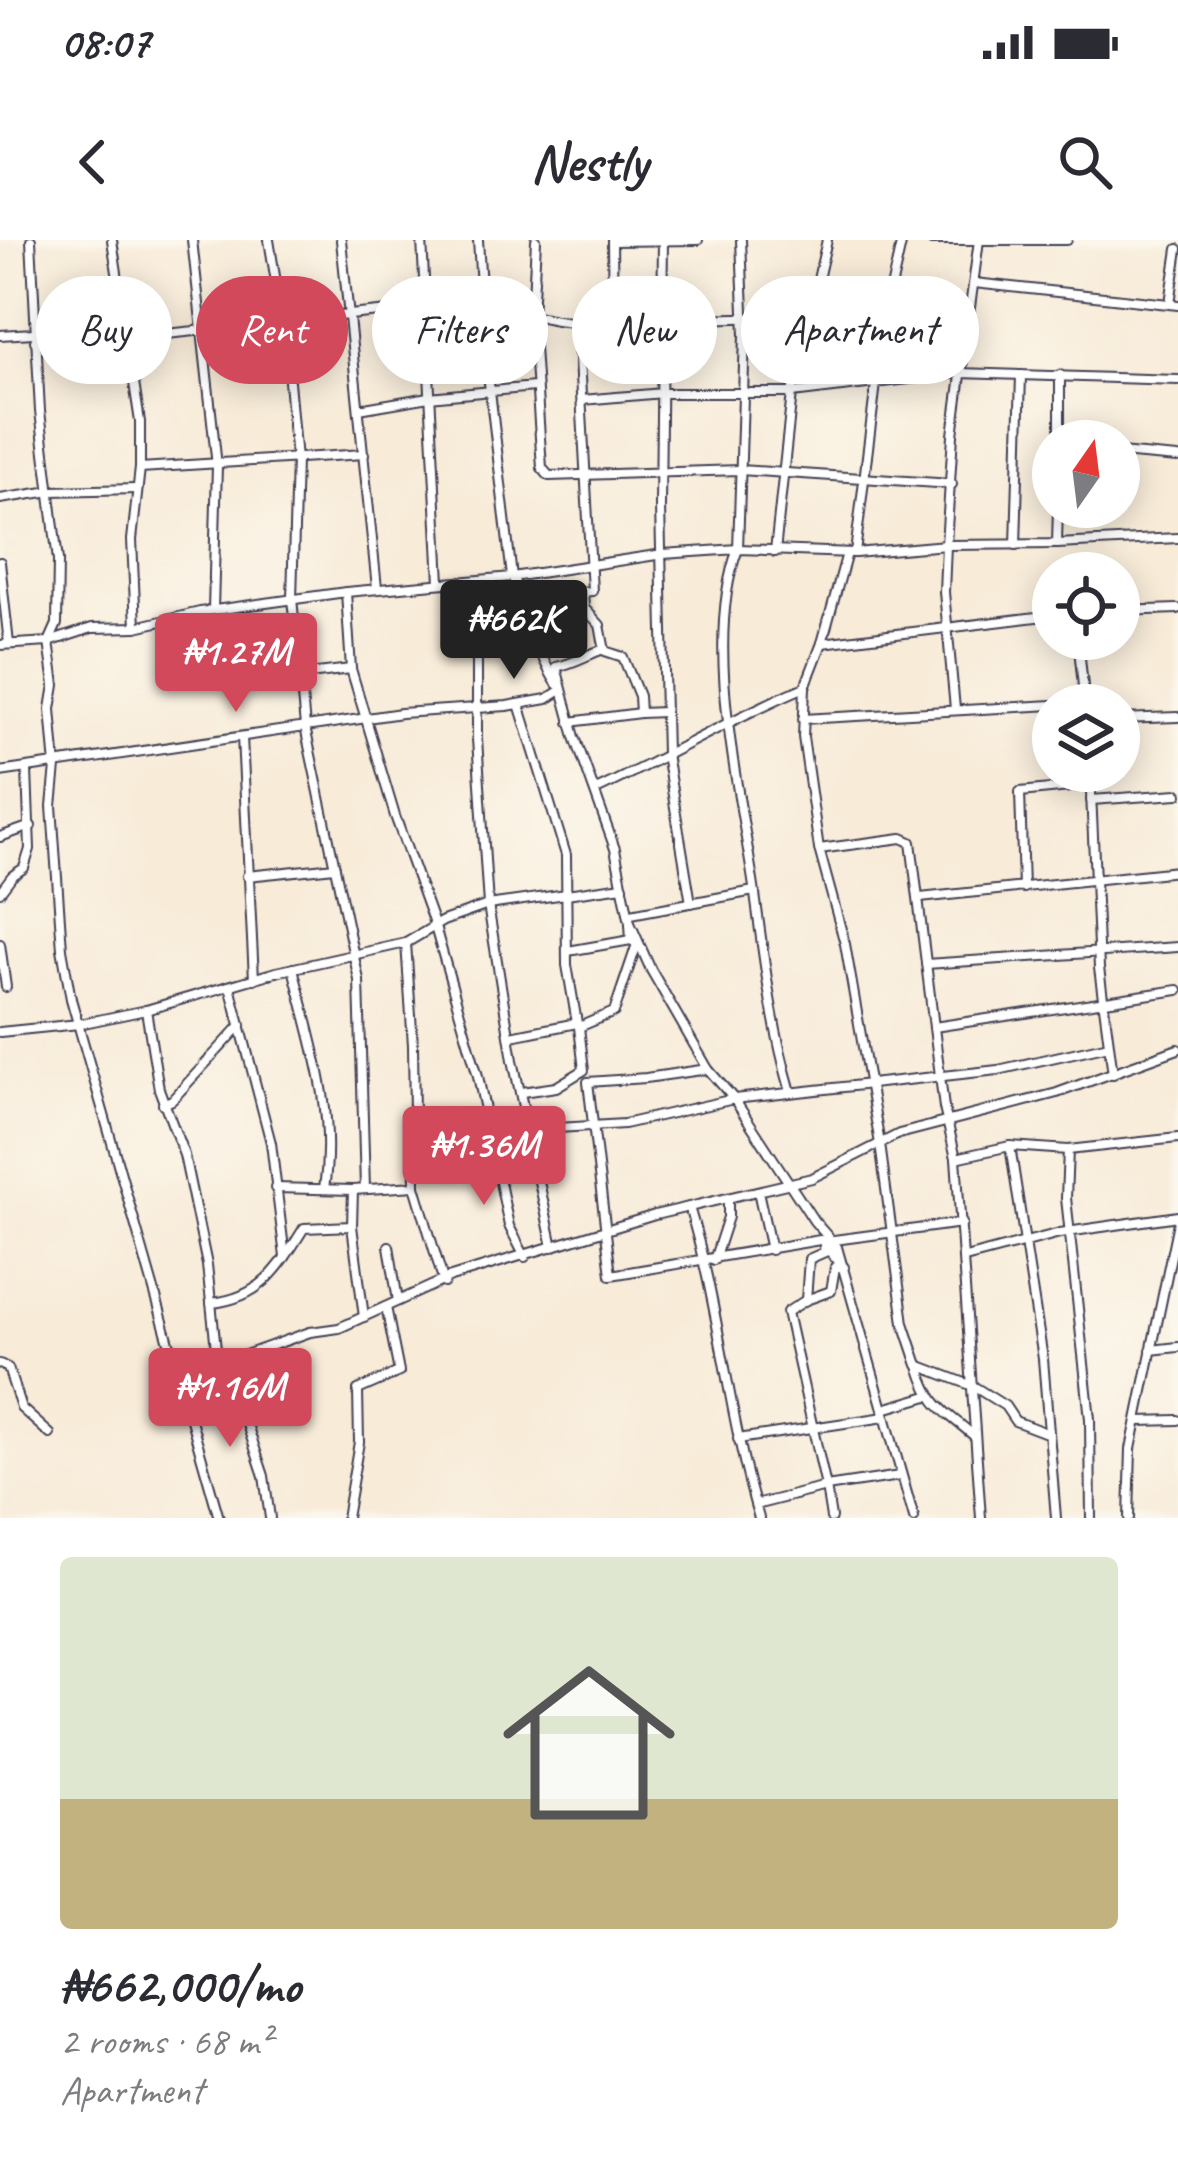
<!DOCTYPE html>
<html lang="en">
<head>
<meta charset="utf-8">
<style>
  :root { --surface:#fff; --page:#f2f2f3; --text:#2b2b33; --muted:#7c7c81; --line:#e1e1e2; --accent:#d1495b }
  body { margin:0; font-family:Caveat,sans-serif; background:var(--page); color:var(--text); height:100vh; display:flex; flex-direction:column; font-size:45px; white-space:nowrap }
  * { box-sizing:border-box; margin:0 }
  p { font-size:39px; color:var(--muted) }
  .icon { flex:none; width:66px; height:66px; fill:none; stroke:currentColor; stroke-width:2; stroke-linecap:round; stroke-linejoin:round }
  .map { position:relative; height:1278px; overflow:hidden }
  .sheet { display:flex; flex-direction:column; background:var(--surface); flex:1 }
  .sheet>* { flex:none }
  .top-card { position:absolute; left:36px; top:36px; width:1107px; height:108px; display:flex; gap:24px }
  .needle { width:78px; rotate:14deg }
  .controls { position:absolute; left:1032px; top:180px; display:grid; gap:24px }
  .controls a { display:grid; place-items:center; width:108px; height:108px; border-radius:50%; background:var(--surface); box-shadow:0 6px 30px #0003; font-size:60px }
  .price { position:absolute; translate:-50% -102px; padding:0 27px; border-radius:12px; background:var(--accent); color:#fff; font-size:39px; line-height:78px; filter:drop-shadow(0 3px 6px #0008) }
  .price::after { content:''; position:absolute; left:50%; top:72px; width:36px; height:27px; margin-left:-18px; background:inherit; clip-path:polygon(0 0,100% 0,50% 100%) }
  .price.on { background:#222; color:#fff }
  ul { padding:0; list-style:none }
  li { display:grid; align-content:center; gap:24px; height:636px; padding:0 60px }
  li+li { border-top:3px solid var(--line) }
  li span { display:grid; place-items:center; height:372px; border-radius:12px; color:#555 }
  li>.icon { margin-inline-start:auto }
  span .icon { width:216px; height:216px; fill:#fffc; stroke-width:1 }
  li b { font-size:51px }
  .tag { padding:0 42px; border-radius:54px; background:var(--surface); box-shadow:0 6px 30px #0003; font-size:42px; line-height:108px }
  .tag.on { background:var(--accent); color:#fff }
  .status { display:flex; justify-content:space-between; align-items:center; height:84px; padding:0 60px; background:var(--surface); direction:ltr }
  .status svg { height:33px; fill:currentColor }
  header { display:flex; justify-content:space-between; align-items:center; height:156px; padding:0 60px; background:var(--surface); font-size:54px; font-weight:700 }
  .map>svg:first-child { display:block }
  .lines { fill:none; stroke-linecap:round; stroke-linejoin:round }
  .minor-casing { stroke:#424053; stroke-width:12 }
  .minor { stroke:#fff; stroke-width:8 }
</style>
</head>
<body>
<div class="status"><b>08:07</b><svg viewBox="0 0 49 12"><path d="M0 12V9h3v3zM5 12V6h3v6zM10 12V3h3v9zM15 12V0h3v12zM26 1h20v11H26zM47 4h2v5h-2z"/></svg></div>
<header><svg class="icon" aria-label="back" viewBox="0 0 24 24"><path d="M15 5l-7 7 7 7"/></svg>Nestly<svg class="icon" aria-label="search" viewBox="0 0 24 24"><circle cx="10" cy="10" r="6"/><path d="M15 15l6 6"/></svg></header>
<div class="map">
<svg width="1178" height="1278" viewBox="0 0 1178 1278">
  <rect width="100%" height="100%" fill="#fbf7ec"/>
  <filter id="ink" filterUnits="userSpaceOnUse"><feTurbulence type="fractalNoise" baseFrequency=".00833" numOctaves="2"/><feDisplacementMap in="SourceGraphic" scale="24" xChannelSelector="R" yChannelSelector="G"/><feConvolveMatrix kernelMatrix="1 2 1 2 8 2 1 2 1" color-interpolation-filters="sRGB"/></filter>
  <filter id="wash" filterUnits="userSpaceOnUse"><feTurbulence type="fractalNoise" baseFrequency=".004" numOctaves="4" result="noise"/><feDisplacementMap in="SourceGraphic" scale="48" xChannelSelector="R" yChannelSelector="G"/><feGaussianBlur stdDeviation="2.7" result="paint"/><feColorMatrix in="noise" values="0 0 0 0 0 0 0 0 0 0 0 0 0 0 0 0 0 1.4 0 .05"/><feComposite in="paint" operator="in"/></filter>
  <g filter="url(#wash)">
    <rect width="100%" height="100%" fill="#f8ebd8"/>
  </g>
  <g filter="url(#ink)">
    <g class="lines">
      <g class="minor-casing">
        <g id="minor">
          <polyline points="31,0 40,171 58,321 57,384 49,402 55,445 51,469 56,527 52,566 62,709 71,759 219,1278"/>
          <polyline points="112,0 140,182 140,228 132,300 136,387"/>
          <polyline points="192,0 217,226 213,370"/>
          <polyline points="269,0 285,96 296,220 292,359 300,435"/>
          <polyline points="341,0 377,348"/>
          <polyline points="422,0 440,342"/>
          <path d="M478,0L485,109L512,337C531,372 534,410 557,444"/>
          <polyline points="536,0 532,77 542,228 549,236 740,230 952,244"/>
          <polyline points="663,0 660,267 666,514 691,663"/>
          <path d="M741,0L745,95L738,309C702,403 741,555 755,654C764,720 772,787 791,852"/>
          <polyline points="931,0 1067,0"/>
          <polyline points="612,1 698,0"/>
          <polyline points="612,1 613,81"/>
          <polyline points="974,43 1178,65"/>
          <polyline points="1170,63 1178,9"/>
          <path d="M484,66C518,67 547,83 582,82C712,80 840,71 969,81"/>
          <polyline points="577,83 592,351 583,352 584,368 600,385 605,411 623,417 639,456 640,473 665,472"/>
          <polyline points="0,95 34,93"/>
          <polyline points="35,101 89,102 427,67"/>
          <polyline points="582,160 663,153 792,153 959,133 1178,140"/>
          <polyline points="359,169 429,157 534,147"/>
          <polyline points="1060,201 1060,135"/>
          <polyline points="1119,213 1178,218"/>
          <polyline points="140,228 364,214"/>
          <polyline points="0,259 51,251 137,249"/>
          <polyline points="1057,304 1058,267"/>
          <polyline points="1016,305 1021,135"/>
          <polyline points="775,312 792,153 827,0"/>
          <polyline points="847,313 822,403 805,447 803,497 819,609 845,704 880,904 904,1083 918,1125 973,1146 1005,1166 1015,1181 1049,1194"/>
          <polyline points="855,313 884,79 902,0"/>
          <polyline points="0,322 9,404"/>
          <polyline points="461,341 460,371 477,385 477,499 488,665 513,820 553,1007"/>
          <polyline points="346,352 351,429 395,576 435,687 478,836 509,986 525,1017"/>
          <polyline points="1119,371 1178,369"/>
          <polyline points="1078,399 1085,465"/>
          <polyline points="822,403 1053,375"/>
          <polyline points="0,405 49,402 92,388 136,387 200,372 346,352 512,337 663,314 738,309 855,313 946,305 1057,304 1178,298"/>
          <path d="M604,409C586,415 575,423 556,427L575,497L615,609L630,683L651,730L708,829L734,859L814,981L837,1007L914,1278"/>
          <polyline points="351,429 300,435 305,487 359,740 365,949"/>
          <polyline points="1065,465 1085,464"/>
          <polyline points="955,469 944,352 946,305 953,195 979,0"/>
          <polyline points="803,479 1053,465"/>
          <polyline points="1119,479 1178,477"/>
          <polyline points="570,482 640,473"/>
          <polyline points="242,497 254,739"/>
          <polyline points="1090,531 1099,728 1113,834"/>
          <polyline points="0,532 401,473 507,466 547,459 561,450"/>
          <path d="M596,550C667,517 733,477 805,447"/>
          <polyline points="1091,560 1178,554"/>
          <polyline points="0,597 31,586"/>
          <polyline points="819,609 902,598 911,602 944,868 956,918 981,1278"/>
          <polyline points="247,636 335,627"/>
          <polyline points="1023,648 1020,552 1090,545"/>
          <polyline points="0,652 12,636 24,628 30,609 27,530"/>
          <polyline points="920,658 1178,631"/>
          <polyline points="631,674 754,651"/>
          <polyline points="406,703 413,805 415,946 444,1043"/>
          <polyline points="0,704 6,747"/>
          <polyline points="568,711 631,700"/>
          <polyline points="926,724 1178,707"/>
          <path d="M293,728C312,804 336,870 324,949"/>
          <polyline points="230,746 271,903 285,1017"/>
          <polyline points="146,770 159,849 184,915 207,1025 216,1109 223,1123 310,1092 339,1088 451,1037 655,975 812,938 899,894 1057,853 1178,809"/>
          <polyline points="934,787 1178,750"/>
          <polyline points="0,792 79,784 146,770 276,732 406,703 443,681 488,665 623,646"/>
          <polyline points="511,796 577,783 567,725 566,615 519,464"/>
          <polyline points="708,829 646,838 588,842 611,1035 820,1000 828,1002 833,1016 844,1027 835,1027 831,1051 806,1060 787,1072 826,1247 755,1265"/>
          <polyline points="522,852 556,847 584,830 579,787 614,772 637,704 631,700 630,684"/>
          <polyline points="163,864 172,860 241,785"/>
          <polyline points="1010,906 1043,1119 1056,1278"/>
          <polyline points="1068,910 1066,958 1090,1179 1091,1278"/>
          <polyline points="413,914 541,889 624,884 734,859 998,830 1109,805"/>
          <polyline points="956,918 1010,906 1068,910 1178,898"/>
          <polyline points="353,950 415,946"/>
          <polyline points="758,951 771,1010"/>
          <path d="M689,967C720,1069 728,1176 759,1278"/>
          <polyline points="352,986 364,1077"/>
          <polyline points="834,1000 962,983"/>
          <polyline points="389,1006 398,1061"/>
          <polyline points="965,1018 1060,993 1178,976"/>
          <polyline points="714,1020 728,977 728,959"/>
          <polyline points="806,1060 809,1019 827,1011 824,1007"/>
          <path d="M211,1063C262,1058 279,1028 304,988L352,986L353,950L275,948"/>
          <polyline points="1151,1110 1178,1107"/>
          <polyline points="0,1124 8,1128 21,1168 50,1194"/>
          <path d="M919,1126C933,1170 942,1168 974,1196"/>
          <polyline points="178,1131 223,1123 228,1127 264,1236 270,1278"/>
          <polyline points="884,1169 928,1156"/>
          <polyline points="1138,1181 1178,1180"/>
          <polyline points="738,1199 885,1177"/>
          <polyline points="346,1278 359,1202 358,1150 399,1132 386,1067"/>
          <polyline points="831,1278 826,1247 900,1236"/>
          <polyline points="1129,1278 1131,1209 1178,982"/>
        </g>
      </g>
      <use href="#minor" class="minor"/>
    </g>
  </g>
</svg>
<div class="controls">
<a><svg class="needle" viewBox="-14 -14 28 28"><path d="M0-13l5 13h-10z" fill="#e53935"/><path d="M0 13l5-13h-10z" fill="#7c7c81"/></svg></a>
<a><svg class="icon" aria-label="locate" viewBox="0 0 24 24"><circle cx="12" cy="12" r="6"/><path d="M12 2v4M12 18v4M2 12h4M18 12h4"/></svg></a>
<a><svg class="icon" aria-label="layers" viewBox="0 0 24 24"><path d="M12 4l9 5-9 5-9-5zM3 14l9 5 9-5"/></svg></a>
</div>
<b class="price on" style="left:514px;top:442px">₦662K</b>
<b class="price" style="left:236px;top:475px">₦1.27M</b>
<b class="price" style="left:484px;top:968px">₦1.36M</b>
<b class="price" style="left:230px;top:1210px">₦1.16M</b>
<div class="top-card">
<a class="tag">Buy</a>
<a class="tag on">Rent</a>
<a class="tag">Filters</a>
<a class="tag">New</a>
<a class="tag">Apartment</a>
</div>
</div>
<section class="sheet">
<ul>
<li><span style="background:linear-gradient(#dfe7d0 65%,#c2b280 0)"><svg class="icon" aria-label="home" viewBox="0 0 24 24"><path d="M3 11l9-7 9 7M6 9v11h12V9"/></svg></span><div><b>₦662,000/mo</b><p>2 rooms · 68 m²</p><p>Apartment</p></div></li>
</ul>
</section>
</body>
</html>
